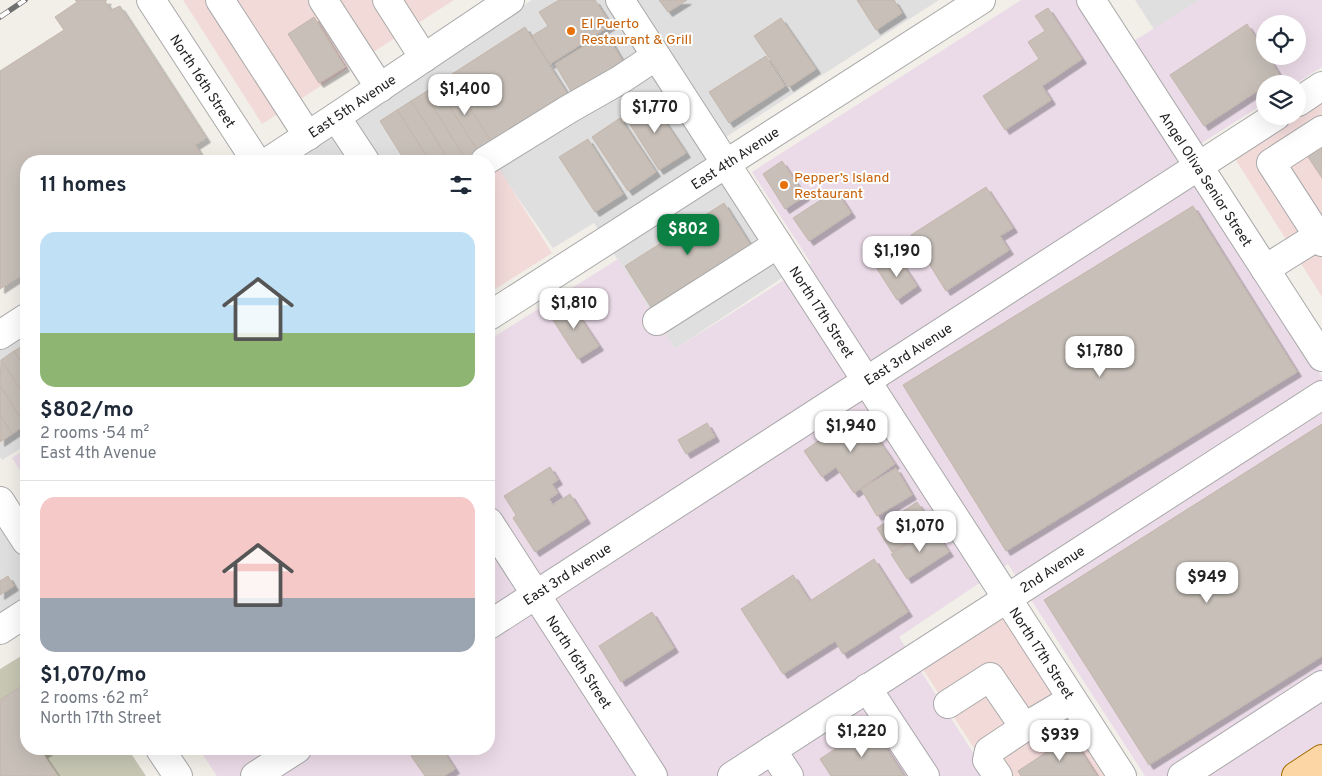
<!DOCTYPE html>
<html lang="en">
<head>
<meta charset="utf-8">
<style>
  :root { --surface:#fff; --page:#f2f2f3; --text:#1f2937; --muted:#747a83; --line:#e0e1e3; --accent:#0b8043 }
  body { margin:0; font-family:Overpass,sans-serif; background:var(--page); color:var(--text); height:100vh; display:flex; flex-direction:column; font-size:19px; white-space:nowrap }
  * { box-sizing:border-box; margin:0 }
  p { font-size:16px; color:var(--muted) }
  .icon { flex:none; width:28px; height:28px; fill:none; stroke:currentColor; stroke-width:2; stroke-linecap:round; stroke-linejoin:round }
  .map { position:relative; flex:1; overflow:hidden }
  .panel { position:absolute; left:20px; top:155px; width:475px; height:600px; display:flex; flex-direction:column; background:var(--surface); border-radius:20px; box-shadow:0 5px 20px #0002 }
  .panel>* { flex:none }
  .controls { position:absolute; left:1256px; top:15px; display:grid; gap:10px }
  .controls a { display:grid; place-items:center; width:50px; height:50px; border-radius:50%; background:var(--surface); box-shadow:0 5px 20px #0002; font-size:25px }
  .price { position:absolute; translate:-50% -42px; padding:0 11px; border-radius:10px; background:#fff; color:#222; font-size:16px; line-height:32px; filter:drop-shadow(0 1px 2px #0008) }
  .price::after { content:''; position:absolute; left:50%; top:30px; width:15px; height:11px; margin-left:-8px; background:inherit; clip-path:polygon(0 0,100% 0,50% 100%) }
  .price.active { background:var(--accent); color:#fff }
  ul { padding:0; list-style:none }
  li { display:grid; align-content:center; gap:10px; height:265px; padding:0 20px }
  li+li { border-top:1px solid var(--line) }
  li span { display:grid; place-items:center; height:155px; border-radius:15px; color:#555 }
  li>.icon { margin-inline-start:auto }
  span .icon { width:90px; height:90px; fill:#fffc; stroke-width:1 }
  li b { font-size:21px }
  h2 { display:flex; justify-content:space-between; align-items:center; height:60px; padding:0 20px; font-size:21px }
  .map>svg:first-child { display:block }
  .residential { fill:#e0dfdf }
  .commercial { fill:#f2dad9 }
  .industrial { fill:#ebdbe8; fill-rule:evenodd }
  .construction { fill:#c7c7b4 }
  .building { fill:#c7bfb8; stroke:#c4b6ab; filter:url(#shadow) }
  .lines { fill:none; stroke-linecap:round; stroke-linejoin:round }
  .minor-casing { stroke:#a9a9a9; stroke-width:30 }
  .major-casing { stroke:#a06b00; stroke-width:30 }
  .minor { stroke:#fff; stroke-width:28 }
  .major { stroke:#fcd6a4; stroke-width:28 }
  .rail-casing { stroke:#707070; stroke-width:5.5 }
  .rail { stroke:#fff; stroke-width:4; stroke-dasharray:11; stroke-linecap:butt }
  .food-dot { fill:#e8710a; stroke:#fff; stroke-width:2 }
  .labels { text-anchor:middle; stroke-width:4; stroke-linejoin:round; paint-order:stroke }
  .food-label { font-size:14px; fill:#c56008; stroke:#fff; text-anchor:start }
  .street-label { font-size:14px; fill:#222; stroke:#fff }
</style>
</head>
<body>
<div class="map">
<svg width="1322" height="776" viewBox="0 0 1322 776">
  <defs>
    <filter id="shadow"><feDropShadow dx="4.5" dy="4.5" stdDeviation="0" flood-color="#0004"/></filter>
  </defs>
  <rect width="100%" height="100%" fill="#f2efe9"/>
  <g class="residential">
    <polygon points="532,0 939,0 701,153 782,278 675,349 594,223 553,248 493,162 291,161"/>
    <polygon points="1135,0 1203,0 1155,31"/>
    <polygon points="26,330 26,445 2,460 0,457 0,346"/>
    <polygon points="0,513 26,554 26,602 0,619"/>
  </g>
  <g class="commercial">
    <polygon points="183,0 454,0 262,124"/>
    <polygon points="1322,103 1322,297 1234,157"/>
    <polygon points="493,159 552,253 489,293 489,162"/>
    <polygon points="1002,615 1104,776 992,776 922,668"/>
  </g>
  <g class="industrial">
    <path d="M1021,0H1081L1115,53L1199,0H1322V67L1295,84H1265V103L1181,156L1322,377V749L1280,776H1145L1008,564L899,637L988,776H217L199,749H489V340L618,259L675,349L811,263L752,172ZM1265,24H1298V56H1265Z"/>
    <polygon points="26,449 26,479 12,458"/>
  </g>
  <polygon class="construction" points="26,653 26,749 128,749 146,776 0,776 0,669"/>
  <g class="building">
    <polygon points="75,0 107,0 105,1 111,10 120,6 206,138 195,145 203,158 199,161 26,161 26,272 0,289 0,71 64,30 55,17 77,2"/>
    <polygon points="559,0 595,0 611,25 550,64 532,36 548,26 539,12"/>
    <polygon points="659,0 687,0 668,12"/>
    <polygon points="857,0 894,0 902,13 876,30"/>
    <polygon points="1048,8 1082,59 1042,86 1051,100 1005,130 983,96 1039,59 1028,42 1045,31 1035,16"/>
    <polygon points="314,17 345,67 319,83 288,34"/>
    <polygon points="781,18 816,69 789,87 754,36"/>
    <polygon points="1247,24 1265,52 1265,56 1268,56 1280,76 1268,84 1265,84 1265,86 1204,126 1170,75"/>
    <polygon points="525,27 570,98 495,147 449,76"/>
    <polygon points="606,33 623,62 572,93 555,64"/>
    <polygon points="766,56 785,86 729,123 709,92"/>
    <polygon points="449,76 495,147 481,156 436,85"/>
    <polygon points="436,85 481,156 473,161 467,161 424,93"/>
    <polygon points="424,93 467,161 450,161 411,101"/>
    <polygon points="650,99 686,153 659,170 624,115"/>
    <polygon points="411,101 450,161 430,161 397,110"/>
    <polygon points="397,110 430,161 405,161 380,121"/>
    <polygon points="620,118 656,172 628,191 592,137"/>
    <polygon points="588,139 623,194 595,212 559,157"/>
    <polygon points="1322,141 1322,178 1304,151"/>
    <polygon points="782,161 805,196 785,209 763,174"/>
    <polygon points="986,187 1013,228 1000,236 1009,250 946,291 911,235"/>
    <polygon points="836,190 851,213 809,241 793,218"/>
    <polygon points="724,203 751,246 652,309 625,266"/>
    <polygon points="1193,206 1297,372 1006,551 903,385"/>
    <polygon points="897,256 917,286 897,300 877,269"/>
    <polygon points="569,301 599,346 578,359 549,314"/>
    <polygon points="26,344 26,369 14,351"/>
    <polygon points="14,351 26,369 26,398 1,360"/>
    <polygon points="1,360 26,398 25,425 0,386"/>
    <polygon points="0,386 25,425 12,434 0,415"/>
    <polygon points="859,412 895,464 854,493 836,467 822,477 804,451"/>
    <polygon points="0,415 12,434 0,442"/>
    <polygon points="707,423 715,437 686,454 678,440"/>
    <polygon points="1322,424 1322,656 1149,765 1044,600"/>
    <polygon points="550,467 558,480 552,484 558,493 549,499 553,505 570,494 586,519 535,552 513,518 516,515 504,496"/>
    <polygon points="896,468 912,495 877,516 861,489"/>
    <polygon points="917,502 933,526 892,552 877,528"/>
    <polygon points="933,528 949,552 907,579 891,554"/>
    <polygon points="874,559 908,612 843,654 835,641 783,674 741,609 793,575 810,601"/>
    <polygon points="8,576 14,586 0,595 0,581"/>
    <polygon points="652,612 674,648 621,682 599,646"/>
    <polygon points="26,683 26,749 50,749 43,754 58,776 0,776 0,700"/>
    <polygon points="871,725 904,776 831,776 820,759"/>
    <polygon points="1071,736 1097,776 1021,776 1018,771"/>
    <polygon points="422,749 442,749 455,769 444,776 425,776 411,756"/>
  </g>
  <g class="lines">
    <g class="minor-casing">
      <g id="minor">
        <polyline points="151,0 256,161"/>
        <polyline points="220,0 308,136"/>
        <polyline points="323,0 380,88"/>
        <polyline points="387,0 424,58"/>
        <polyline points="620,0 1122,776"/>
        <polyline points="1091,0 1322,357"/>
        <polyline points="1298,102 1322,86"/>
        <polyline points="336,117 365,161"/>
        <polyline points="1322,130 1271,163 1322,242"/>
        <polyline points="269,161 336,117 510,0"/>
        <polyline points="485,161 569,109 620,80 656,56"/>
        <polyline points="1265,269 1318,236"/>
        <polyline points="489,316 981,0"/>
        <polyline points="657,321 778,244"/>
        <polyline points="0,335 26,318"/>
        <polyline points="0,501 26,541"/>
        <polyline points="489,522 653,776"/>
        <polyline points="489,625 1276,116"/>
        <polyline points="0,630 26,613"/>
        <polyline points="867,688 925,776"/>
        <polyline points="948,704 990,677 1018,718 1028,725 1072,699"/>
        <polyline points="160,749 178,776"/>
        <polyline points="772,750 789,776"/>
        <polyline points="255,776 297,749"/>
        <polyline points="732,776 1322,395"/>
        <polyline points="998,776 987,760 989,751 1028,725"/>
        <polyline points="1182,776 1322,685"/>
      </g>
    </g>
    <g class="major-casing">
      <polyline id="major" points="1296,776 1322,759"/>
    </g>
    <use href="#minor" class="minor"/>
    <use href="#major" class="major"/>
    <g class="rail-casing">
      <polyline id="rail" points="0,17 25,0"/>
    </g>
    <use href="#rail" class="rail"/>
  </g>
  <g class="food-dot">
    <circle cx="571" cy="31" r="5"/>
    <circle cx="784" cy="185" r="5"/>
  </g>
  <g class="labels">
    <g class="food-label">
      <text x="581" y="28">El Puerto<tspan x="581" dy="16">Restaurant &amp; Grill</tspan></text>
      <text x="794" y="182">Pepper’s Island<tspan x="794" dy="16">Restaurant</tspan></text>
    </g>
    <g class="street-label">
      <text transform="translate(203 81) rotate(57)" y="5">North 16th Street</text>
      <text transform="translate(352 106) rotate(-34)" y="5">East 5th Avenue</text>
      <text transform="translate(735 158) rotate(-33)" y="5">East 4th Avenue</text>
      <text transform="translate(1206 179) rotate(57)" y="5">Angel Oliva Senior Street</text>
      <text transform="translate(822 312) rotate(57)" y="5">North 17th Street</text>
      <text transform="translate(908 354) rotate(-33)" y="5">East 3rd Avenue</text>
      <text transform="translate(1052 569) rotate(-33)" y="5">2nd Avenue</text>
      <text transform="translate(567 574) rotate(-33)" y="5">East 3rd Avenue</text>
      <text transform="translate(1042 653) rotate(57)" y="5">North 17th Street</text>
      <text transform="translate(579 662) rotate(57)" y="5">North 16th Street</text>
    </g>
  </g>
</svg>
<div class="controls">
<a><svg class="icon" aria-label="locate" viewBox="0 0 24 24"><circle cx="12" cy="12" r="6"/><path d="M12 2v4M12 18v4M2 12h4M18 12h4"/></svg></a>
<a><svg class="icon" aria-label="layers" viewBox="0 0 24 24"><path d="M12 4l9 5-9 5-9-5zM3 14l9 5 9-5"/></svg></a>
</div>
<b class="price" style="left:465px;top:116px">$1,400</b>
<b class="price" style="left:655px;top:134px">$1,770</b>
<b class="price active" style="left:688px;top:256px">$802</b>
<b class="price" style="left:897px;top:278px">$1,190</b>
<b class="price" style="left:574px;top:330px">$1,810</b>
<b class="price" style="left:1100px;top:378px">$1,780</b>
<b class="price" style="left:851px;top:453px">$1,940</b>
<b class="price" style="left:920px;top:553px">$1,070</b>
<b class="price" style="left:1207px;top:604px">$949</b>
<b class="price" style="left:862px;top:758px">$1,220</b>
<b class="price" style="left:1060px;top:762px">$939</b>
<section class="panel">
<h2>11 homes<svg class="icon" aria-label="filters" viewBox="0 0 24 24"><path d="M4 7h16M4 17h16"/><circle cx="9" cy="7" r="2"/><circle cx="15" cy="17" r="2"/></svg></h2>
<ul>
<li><span style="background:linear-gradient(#bfe0f5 65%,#8fb573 0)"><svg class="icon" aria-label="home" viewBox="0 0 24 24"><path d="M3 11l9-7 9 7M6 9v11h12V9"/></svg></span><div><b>$802/mo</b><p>2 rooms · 54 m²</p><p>East 4th Avenue</p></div></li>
<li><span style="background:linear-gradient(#f6c9c9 65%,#9aa5b1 0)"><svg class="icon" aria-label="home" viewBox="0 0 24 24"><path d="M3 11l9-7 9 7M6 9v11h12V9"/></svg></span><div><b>$1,070/mo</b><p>2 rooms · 62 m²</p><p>North 17th Street</p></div></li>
</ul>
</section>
</div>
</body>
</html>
